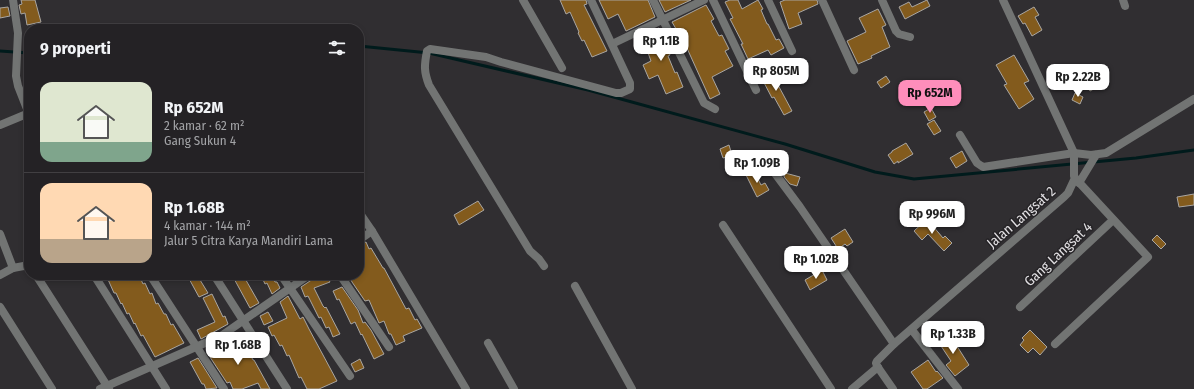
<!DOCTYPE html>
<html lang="id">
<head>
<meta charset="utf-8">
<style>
  :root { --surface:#242225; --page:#2c2a2d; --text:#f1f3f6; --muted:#a3a4a7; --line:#413f42; --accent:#fe8ebb }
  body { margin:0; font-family:"Fira Sans Condensed",sans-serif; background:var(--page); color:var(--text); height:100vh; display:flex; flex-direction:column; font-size:15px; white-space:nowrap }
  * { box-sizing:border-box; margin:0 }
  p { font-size:13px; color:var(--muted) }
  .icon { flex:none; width:22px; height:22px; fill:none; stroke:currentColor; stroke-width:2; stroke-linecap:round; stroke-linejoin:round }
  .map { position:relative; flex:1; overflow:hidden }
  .sheet { position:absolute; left:24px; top:24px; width:340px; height:256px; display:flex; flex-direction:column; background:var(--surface); border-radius:16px; box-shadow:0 2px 6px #0003,0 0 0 1px var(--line) }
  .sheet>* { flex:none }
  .price { position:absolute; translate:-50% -34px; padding:0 9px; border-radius:8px; background:#fff; color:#222; font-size:13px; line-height:26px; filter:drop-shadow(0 1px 2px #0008) }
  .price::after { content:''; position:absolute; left:50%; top:24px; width:12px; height:9px; margin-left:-6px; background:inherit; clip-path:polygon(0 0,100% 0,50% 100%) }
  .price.active { background:var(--accent); color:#111 }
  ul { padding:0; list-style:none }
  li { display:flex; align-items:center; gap:12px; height:100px; padding:0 16px }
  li+li { border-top:1px solid var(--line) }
  li span { display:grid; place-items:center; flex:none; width:112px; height:80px; border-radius:12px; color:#555 }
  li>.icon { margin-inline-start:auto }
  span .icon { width:48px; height:48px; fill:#fffc; stroke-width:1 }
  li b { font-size:17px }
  h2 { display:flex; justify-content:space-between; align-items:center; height:48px; padding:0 16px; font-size:17px }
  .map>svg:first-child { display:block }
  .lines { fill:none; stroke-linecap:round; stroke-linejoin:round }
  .stream { stroke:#001b1c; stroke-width:3 }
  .building { fill:#835b1d; stroke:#a9a6a2 }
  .minor { stroke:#727473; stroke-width:8 }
  .labels { text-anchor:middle; stroke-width:3; stroke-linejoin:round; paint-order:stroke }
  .street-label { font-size:14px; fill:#e2e0e3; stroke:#262427 }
</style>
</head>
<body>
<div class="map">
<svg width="1194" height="389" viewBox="0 0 1194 389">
  <rect width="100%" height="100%" fill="#302e31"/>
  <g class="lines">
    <g class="stream">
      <polyline points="359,46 429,53 588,90 785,144 875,172 914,179 1136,158 1194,150"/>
      <polyline points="0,51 29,53"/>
    </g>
  </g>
  <g class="building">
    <polygon points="21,0 35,0 41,22 27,25 25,13 21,14 19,5 22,4"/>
    <polygon points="560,0 586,0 587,4 584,5 607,51 592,57 584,40 582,41 578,33 579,32 570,12 566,14"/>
    <polygon points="599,0 648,0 655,17 626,31 618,14 608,19"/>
    <polygon points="659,0 691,0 665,12"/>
    <polygon points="730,0 738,0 742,9 758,0 763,9 761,10 767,24 768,24 776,40 779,39 784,48 771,55 768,50 748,59 741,44 743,44 730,19 733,18 725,2"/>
    <polygon points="785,0 817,0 818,4 798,13 802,24 789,29 780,2"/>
    <polygon points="927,0 930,6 905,19 899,7 909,2 912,7"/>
    <polygon points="706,5 714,19 711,21 719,36 722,35 729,49 725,51 733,66 712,77 720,94 710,99 686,46 672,22"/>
    <polygon points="8,7 10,16 0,18 0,8"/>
    <polygon points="1034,7 1039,15 1035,17 1042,30 1032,36 1025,23 1023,24 1018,16"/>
    <polygon points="878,9 886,25 882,27 890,47 871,56 872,58 858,64 847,41 866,32 859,18"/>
    <polygon points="659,28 670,55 668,56 675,73 677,72 683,87 666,94 658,75 649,79 643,65 651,61 647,50 649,49 643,35"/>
    <polygon points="1014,55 1029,81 1024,83 1034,99 1019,109 1004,85 1007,84 996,65"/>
    <polygon points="770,70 792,111 784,115 774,97 772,98 760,75"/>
    <polygon points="1093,70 1101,85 1090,91 1082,77"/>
    <polygon points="886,76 890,82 881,88 877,82"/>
    <polygon points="1075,93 1083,97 1080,104 1072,100"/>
    <polygon points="931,108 936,117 929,121 924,112"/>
    <polygon points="934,120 941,131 934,135 927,124"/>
    <polygon points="906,143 913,154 898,163 898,161 894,164 888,155 892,152 892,151"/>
    <polygon points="729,145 732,155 723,158 720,149"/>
    <polygon points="962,151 967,161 956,168 950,158"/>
    <polygon points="755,153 757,161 742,164 740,156"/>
    <polygon points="754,171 761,185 765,183 769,190 757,197 746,175"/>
    <polygon points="785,173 800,177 797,186 790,184 784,177"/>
    <polygon points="1194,194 1194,205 1179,207 1177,197"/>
    <polygon points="478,201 484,210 459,225 454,215"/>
    <polygon points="927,219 943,238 945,236 952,243 944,251 928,234 922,240 914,231"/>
    <polygon points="845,229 853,242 847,246 845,244 838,249 831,238"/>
    <polygon points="1157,235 1166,244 1161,249 1152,240"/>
    <polygon points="366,242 369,249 371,248 383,268 384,268 406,309 409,308 415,320 417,319 422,328 403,336 405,341 396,345 391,334 389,334 384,321 379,323 369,300 365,301 352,282 349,275 359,275 359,245"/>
    <polygon points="822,270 827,280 810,290 805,280"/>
    <polygon points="106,275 115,275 117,280 128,275 139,275 143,284 145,283 150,294 152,293 156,304 158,303 164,314 166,314 171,325 173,324 184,343 155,357 143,335 141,336 135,323 134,324 129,313 127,314 122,303 121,304 116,293 114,293"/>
    <polygon points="187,275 197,275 208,293 199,297"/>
    <polygon points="232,275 243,275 259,303 250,308"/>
    <polygon points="261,275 276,275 277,279 274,280 275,282 277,282 280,288 272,294 267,283 265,284"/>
    <polygon points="321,275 326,275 330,282 314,288 323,306 325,308 326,307 340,334 333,337 329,327 326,328 321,317 319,318 308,296 305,297 301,287 313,279"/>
    <polygon points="342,287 358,310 363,323 365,322 371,330 384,354 374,359 362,334 361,335 355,322 351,324 339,299 337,300 333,291"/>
    <polygon points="212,294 223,317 225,316 228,324 201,339 197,330 215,322 203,298"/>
    <polygon points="288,296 300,319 303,317 309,329 337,381 319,389 307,389 301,377 299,378 289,355 287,356 282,345 280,346 274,335 272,336 268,327 287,318 280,302"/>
    <polygon points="268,312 273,321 264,325 260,316"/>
    <polygon points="1030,330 1047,347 1040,355 1033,348 1028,353 1020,345 1024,340 1022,338"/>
    <polygon points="948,332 969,365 955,376 946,365 951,361 937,340"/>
    <polygon points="239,337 245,349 247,348 253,360 254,360 270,389 261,389 258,383 242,389 233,389 230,382 227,383 208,354"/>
    <polygon points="198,358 217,388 206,389 204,384 202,384 190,362"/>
    <polygon points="360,359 364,368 355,372 351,364"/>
    <polygon points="928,360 936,372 937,371 943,378 927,389 923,389 911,372"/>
  </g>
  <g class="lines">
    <g class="minor">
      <polyline points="13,0 18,33 16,76 18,86 29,114"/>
      <polyline points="523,0 562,68"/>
      <polyline points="653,0 704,103 715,109"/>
      <polyline points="713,0 756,90"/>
      <polyline points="768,0 792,51"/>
      <polyline points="822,0 854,70"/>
      <polyline points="882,0 896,31 899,34 910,37"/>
      <polyline points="1123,0 1125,6"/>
      <polyline points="612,44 704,0"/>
      <polyline points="0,125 29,113"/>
      <polyline points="960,135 977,163 983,167 1074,153 1091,155 1106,153 1194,99"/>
      <polyline points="765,160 800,207 894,344"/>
      <polyline points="1079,183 1096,155"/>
      <polyline points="359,212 372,231 466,389"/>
      <polyline points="723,225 831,389"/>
      <polyline points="0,234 13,268"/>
      <polyline points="359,240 372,231"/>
      <path d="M544,266L539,259L530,251L429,85C424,72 424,66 427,51L430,49L486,57L501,62L616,93H621L630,89V83L591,0"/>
      <polyline points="0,275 13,268 29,265"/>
      <polyline points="36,275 109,389"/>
      <polyline points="94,275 166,389"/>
      <polyline points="150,275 224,389"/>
      <polyline points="214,275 287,389"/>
      <polyline points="281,275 350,376"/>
      <polyline points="340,275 389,347"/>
      <polyline points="575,286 632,389"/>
      <polyline points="0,307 52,389"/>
      <polyline points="1020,307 1113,220"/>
      <polyline points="912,330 958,389"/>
      <polyline points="488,343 514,389"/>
      <polyline points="1055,344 1148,257 1075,178"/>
      <polyline points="100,389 221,336 309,275"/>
      <polyline points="852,389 878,367"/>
      <polyline points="893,389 877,366 876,363 877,361 894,344 1064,197 1068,193 1075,178 1074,176 1074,153 1003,0"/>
    </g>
  </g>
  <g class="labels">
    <g class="street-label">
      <text transform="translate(1021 217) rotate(-41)" y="5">Jalan Langsat 2</text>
      <text transform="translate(1058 254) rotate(-43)" y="5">Gang Langsat 4</text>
    </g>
  </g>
</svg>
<b class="price" style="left:661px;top:62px">Rp 1.1B</b>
<b class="price" style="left:776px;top:92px">Rp 805M</b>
<b class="price" style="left:1078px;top:98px">Rp 2.22B</b>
<b class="price active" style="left:930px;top:114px">Rp 652M</b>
<b class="price" style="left:757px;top:184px">Rp 1.09B</b>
<b class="price" style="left:932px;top:235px">Rp 996M</b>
<b class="price" style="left:816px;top:280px">Rp 1.02B</b>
<b class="price" style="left:953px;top:355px">Rp 1.33B</b>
<b class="price" style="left:238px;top:366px">Rp 1.68B</b>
<section class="sheet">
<h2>9 properti<svg class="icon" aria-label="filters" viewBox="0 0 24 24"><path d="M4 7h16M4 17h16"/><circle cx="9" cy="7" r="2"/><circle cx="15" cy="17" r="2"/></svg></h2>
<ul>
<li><span style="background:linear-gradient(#dfe7d0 75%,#7fa58c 0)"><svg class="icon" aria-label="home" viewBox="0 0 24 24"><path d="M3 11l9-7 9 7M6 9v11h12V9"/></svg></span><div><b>Rp 652M</b><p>2 kamar · 62 m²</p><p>Gang Sukun 4</p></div></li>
<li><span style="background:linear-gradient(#ffd9b3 70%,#b9a48a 0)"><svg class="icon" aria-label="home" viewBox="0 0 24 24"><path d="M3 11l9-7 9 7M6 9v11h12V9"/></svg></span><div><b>Rp 1.68B</b><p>4 kamar · 144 m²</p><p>Jalur 5 Citra Karya Mandiri Lama</p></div></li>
</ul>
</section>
</div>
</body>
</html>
